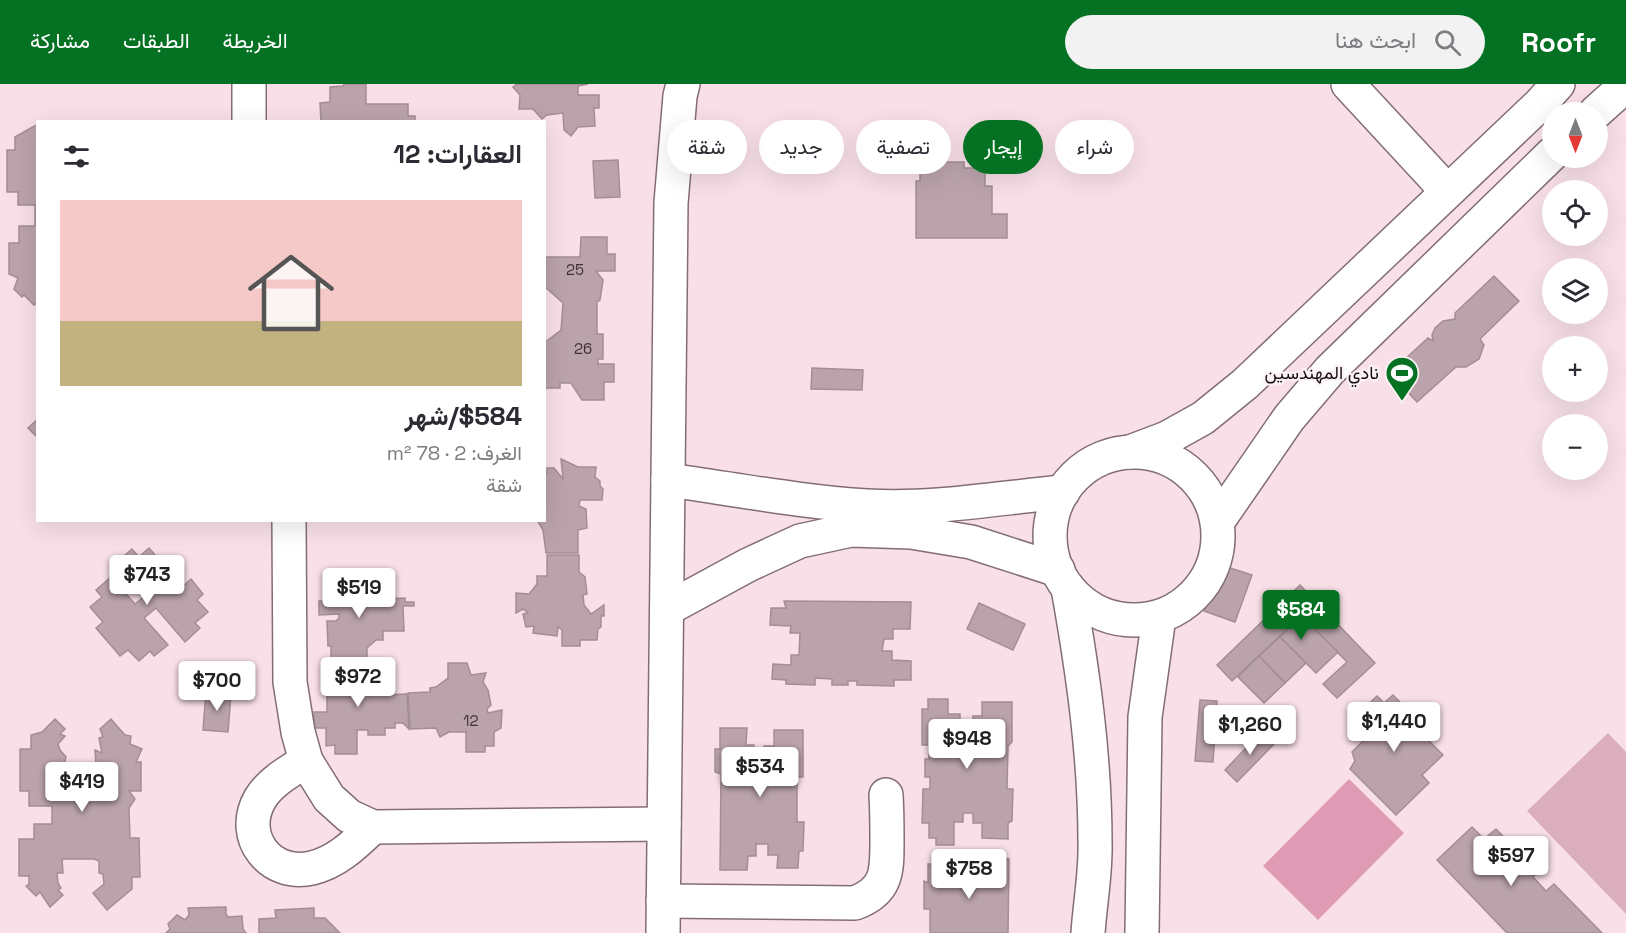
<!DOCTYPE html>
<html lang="ar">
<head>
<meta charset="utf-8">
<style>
  :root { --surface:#fff; --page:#f2f2f3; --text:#2b2b33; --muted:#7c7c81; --accent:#057122 }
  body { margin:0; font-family:"Space Grotesk",Vazirmatn,sans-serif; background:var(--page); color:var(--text); direction:rtl; height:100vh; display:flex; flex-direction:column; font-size:22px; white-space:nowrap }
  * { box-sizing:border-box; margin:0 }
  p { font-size:20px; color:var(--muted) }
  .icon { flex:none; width:33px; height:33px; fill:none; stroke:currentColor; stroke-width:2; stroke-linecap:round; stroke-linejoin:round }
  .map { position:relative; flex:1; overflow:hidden; direction:ltr }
  .panel { position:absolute; left:36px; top:36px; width:510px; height:402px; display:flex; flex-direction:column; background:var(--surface); border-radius:0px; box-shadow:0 6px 24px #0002; direction:rtl }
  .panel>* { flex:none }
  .hud { position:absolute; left:564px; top:36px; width:570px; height:54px; direction:rtl; display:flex; gap:12px }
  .needle { width:39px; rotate:180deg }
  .buttons { position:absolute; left:1542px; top:18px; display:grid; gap:12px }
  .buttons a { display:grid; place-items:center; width:66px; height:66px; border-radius:50%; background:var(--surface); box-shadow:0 6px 24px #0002; font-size:30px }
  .price { position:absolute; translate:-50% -51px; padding:0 14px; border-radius:6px; background:#fff; color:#222; font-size:20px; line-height:39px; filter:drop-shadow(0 2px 3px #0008) }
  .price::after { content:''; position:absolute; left:50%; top:36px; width:18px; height:14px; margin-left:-9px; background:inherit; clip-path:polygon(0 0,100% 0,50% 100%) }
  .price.on { background:var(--accent); color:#fff }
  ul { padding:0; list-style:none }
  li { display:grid; align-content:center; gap:12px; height:318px; padding:0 24px }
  li span { display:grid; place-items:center; height:186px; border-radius:0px; color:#555 }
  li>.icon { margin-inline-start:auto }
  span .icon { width:108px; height:108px; fill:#fffc; stroke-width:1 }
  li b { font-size:26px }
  h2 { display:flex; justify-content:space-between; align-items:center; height:72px; padding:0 24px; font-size:26px }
  .chip { padding:0 21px; border-radius:27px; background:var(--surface); box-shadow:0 6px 24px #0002; font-size:21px; line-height:54px }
  .chip.on { background:var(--accent); color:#fff }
  header { display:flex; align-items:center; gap:36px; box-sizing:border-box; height:84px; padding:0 30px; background:var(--accent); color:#fff }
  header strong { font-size:28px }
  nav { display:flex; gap:33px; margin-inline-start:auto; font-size:21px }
  .search { width:420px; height:54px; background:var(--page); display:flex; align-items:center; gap:15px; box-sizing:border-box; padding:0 21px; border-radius:33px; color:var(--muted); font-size:22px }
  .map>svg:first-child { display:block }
  .green { fill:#dbaebe }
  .water { fill:#df9bb4 }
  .building { fill:#bba3ab; stroke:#a48d95; stroke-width:1.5 }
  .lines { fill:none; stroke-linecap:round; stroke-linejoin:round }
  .minor-casing { stroke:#836d74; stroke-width:36 }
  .minor { stroke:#fff; stroke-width:33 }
  .labels { text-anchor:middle; stroke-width:4.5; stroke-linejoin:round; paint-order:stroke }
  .number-label { font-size:15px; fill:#403438 }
  .poi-label { font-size:18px; fill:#170f12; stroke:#fcf2f5; text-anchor:end }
</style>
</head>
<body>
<header>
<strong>Roofr</strong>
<div class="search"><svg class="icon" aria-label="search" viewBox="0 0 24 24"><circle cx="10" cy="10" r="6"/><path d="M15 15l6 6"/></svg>ابحث هنا</div>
<nav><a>الخريطة</a><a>الطبقات</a><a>مشاركة</a></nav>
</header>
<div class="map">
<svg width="1626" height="849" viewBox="0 0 1626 849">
  <rect width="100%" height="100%" fill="#f9e0e8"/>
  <polygon class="green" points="1608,649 1626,668 1626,830 1527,727"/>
  <polygon class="water" points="1349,695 1404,749 1318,836 1263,782"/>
  <g class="building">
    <polygon points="344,0 366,0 366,20 408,20 408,32 415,32 415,38 321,38 320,19 330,18 330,3 343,2"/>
    <polygon points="517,0 588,0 578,2 578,11 599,11 599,24 594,24 595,42 578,43 571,52 564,46 563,29 547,31 542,35 533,25 519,25 520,11 513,3"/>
    <polygon points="38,40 38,218 34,221 24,211 22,213 14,205 18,194 9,190 9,159 19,159 19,142 35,142 35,121 18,121 18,108 7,108 7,66 15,66 15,53"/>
    <polygon points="618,76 620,113 595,114 593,77"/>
    <polygon points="920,78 964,78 964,84 985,84 985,102 992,102 992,130 1007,130 1007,154 916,154 916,97 920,97"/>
    <polygon points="581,153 607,153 607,170 615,170 615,187 596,187 603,196 600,216 597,218 597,250 603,250 603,275 598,275 598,280 614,280 614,298 604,298 604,316 582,316 571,299 560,299 560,304 544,304 544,259 561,246 563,219 544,202 544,173 580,173"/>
    <polygon points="1494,192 1519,217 1480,255 1484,261 1479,275 1466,283 1456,283 1417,318 1390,289 1428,254 1433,257 1432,251 1435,244 1443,237 1455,235 1455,229"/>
    <polygon points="812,284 863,286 862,306 811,305"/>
    <polygon points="38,335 38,354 28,344"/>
    <polygon points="561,375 578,383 596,383 595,393 600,397 600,402 603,405 602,416 580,416 579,422 586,425 587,444 578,446 578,469 546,469 543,446 537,436 544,436 544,389 547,389 547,384 554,384 563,395"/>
    <polygon points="149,464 162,479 169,474 177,484 169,491 181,504 191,495 203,510 197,516 208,528 195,539 200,544 185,558 156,524 144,534 168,561 154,572 150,567 139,577 128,566 120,572 96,544 103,538 90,523 102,513 96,506 111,493 135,520 146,511 117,478 132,465 139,473"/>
    <polygon points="547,471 579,471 579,488 585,493 587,510 583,511 584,521 591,530 604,521 604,532 601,532 601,543 598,545 597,556 580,556 580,562 562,562 562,546 558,543 557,552 533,549 534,542 526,543 523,530 528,529 523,525 516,529 516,509 529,510 537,500 537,492 547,492"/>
    <polygon points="1221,481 1252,491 1235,538 1204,527"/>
    <polygon points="348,490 356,490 356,512 365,511 365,505 385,505 385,515 405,514 405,518 414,518 414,522 403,522 404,547 383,547 383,556 376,556 367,564 367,578 331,579 331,562 328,562 327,537 336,537 339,534 339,530 319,531 319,517 325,517 325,499 335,499 335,494 348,493"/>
    <polygon points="1300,501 1375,579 1337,614 1323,600 1347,578 1301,532 1232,597 1217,581"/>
    <polygon points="784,517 911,518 910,545 893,545 893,555 884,555 882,567 892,567 892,576 911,577 911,596 894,596 894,602 857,601 857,597 848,597 848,601 832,601 832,595 815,594 815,601 786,600 786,596 772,595 773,580 791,581 791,571 799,571 800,549 790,549 791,542 770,541 771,524 786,524"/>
    <polygon points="979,519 1025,540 1013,566 967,545"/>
    <polygon points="1301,532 1338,568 1316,589 1280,553"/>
    <polygon points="1280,553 1306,579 1285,599 1259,572"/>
    <polygon points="1259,572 1285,599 1264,619 1238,593"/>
    <polygon points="368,579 368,596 372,594 382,603 386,611 407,610 409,645 403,639 395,639 395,644 385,644 385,651 368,651 368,646 357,646 357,670 335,670 335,661 326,662 326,644 314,644 314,628 327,628 327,597 332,597 332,580"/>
    <polygon points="448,579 467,579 471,591 486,589 483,598 488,606 491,621 487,625 488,629 502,626 501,644 494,648 494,662 485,662 485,668 466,668 466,648 449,648 440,653 436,644 410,645 408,609 430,608 430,604 436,603 448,594"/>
    <polygon points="206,608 231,610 228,648 203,646"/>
    <polygon points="1393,611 1434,653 1429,657 1443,671 1422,691 1429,699 1396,731 1350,685 1355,677 1352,668 1371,649 1355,633 1377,612 1384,619"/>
    <polygon points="928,615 948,615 948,630 960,630 960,639 973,639 973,632 982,632 982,618 1012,618 1012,658 1008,662 1007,705 1013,705 1012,737 1008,739 1008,755 982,754 982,739 973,739 973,729 963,729 963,738 954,738 954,761 936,761 936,754 929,754 929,739 922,739 923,705 930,705 930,693 925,693 925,675 929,675 929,661 922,661 922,625 928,625"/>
    <polygon points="1200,616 1217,617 1213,678 1195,677"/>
    <polygon points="55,635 65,645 60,650 65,652 58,660 60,666 66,673 64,682 96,681 95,666 102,669 99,654 103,653 100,645 111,635 125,651 131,652 130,660 142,665 136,678 141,678 141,707 129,707 135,715 129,724 130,754 139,754 140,793 132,793 132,805 107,826 93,809 104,800 103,790 99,789 99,777 94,775 62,775 63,789 57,789 58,799 61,804 58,806 63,811 50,823 40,808 36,812 26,802 29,800 29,792 19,792 19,755 34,755 34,740 52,740 52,722 29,722 29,707 20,707 20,665 31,665 31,651 42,648"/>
    <polygon points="720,644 747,644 746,661 754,661 753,671 764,671 764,662 774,662 774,646 803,646 803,693 797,693 797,738 804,738 803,767 799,767 798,784 777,784 778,771 768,771 768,760 756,760 756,772 748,772 747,786 720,786 721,690 715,688 715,665 720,665"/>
    <polygon points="1263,646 1276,658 1237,698 1225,686"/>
    <polygon points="1472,743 1484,755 1496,745 1538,788 1533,793 1546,807 1554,800 1602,849 1507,849 1437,776"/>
    <polygon points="979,775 1009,775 1008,849 930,849 930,825 924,825 924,797 928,799 928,780 951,780 951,796 960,796 960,805 972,805 972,797 979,797"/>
    <polygon points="226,823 226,830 228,833 242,832 243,845 246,849 166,849 170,845 168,840 177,831 185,836 189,831 188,824"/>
    <polygon points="314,824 314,834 325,834 340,849 259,849 259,835 276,834 275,826"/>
  </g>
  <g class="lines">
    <g class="minor-casing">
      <g id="minor">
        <polyline points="249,0 249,38"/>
        <polyline points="1348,0 1447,107"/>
        <polyline points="1596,28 1626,1"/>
        <polyline points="1130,368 1167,354 1203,334 1245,300 1539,21 1558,0"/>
        <circle cx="1134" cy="452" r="84"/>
        <path d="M668,396C734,405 801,418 867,422C932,426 998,414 1063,408"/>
        <polyline points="289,436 290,598 298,648 306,677 329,714 349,732 373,743 664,740"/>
        <polyline points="1218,437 1289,334 1330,286 1552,70"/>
        <path d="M1068,504C1083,588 1095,672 1095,758C1096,788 1090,819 1088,849"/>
        <polyline points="667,525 748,481 800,457 851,446 911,448 971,458 1058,486"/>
        <path d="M306,677C290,687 270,698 260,715C238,753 271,794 312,784C337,778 355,760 373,743"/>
        <path d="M663,817L855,819C887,807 887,788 887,758C887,743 887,727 886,711"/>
        <polyline points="663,849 671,119 680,12 683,0"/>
        <polyline points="1142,849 1145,633 1159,533"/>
      </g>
    </g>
    <use href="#minor" class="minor"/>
  </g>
  <defs>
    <g id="stadium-pin" transform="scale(1.725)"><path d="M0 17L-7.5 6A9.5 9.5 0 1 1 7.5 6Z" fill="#057122" stroke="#fcf2f5"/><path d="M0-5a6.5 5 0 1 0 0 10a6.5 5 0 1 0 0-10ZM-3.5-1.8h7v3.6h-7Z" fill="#fff"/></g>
  </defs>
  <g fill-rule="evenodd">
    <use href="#stadium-pin" x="1402" y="289"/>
  </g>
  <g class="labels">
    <g class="number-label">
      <text x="575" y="191">25</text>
      <text x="583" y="270">26</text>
      <text x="471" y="642">12</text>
    </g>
    <g class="poi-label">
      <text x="1379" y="295">نادي المهندسين</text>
    </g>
  </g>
</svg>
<div class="buttons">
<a><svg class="needle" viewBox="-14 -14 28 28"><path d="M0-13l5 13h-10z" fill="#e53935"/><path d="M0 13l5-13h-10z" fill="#7c7c81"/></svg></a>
<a><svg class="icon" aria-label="locate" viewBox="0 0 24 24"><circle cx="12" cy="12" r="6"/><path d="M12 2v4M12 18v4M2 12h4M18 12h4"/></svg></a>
<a><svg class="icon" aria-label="layers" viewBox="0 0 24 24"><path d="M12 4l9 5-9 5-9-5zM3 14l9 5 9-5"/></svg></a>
<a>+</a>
<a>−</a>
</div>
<b class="price" style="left:147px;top:522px">$743</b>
<b class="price" style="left:359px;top:535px">$519</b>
<b class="price on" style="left:1301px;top:557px">$584</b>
<b class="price" style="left:358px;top:624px">$972</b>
<b class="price" style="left:217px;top:628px">$700</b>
<b class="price" style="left:1394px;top:669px">$1,440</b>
<b class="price" style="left:1250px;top:672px">$1,260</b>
<b class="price" style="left:967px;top:686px">$948</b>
<b class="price" style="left:760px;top:714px">$534</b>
<b class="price" style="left:82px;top:729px">$419</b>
<b class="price" style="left:1511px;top:803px">$597</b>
<b class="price" style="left:969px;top:816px">$758</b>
<div class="hud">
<a class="chip">شراء</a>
<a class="chip on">إيجار</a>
<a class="chip">تصفية</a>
<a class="chip">جديد</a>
<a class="chip">شقة</a>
</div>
<section class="panel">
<h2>العقارات: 12<svg class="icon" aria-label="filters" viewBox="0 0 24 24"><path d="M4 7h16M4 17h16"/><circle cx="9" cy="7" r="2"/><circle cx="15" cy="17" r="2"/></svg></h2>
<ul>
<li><span style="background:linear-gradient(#f6c9c9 65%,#c2b280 0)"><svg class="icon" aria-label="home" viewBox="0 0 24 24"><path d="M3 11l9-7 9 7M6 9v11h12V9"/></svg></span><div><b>$584/شهر</b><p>الغرف: 2 · 78 m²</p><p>شقة</p></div></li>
</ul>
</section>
</div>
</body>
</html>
